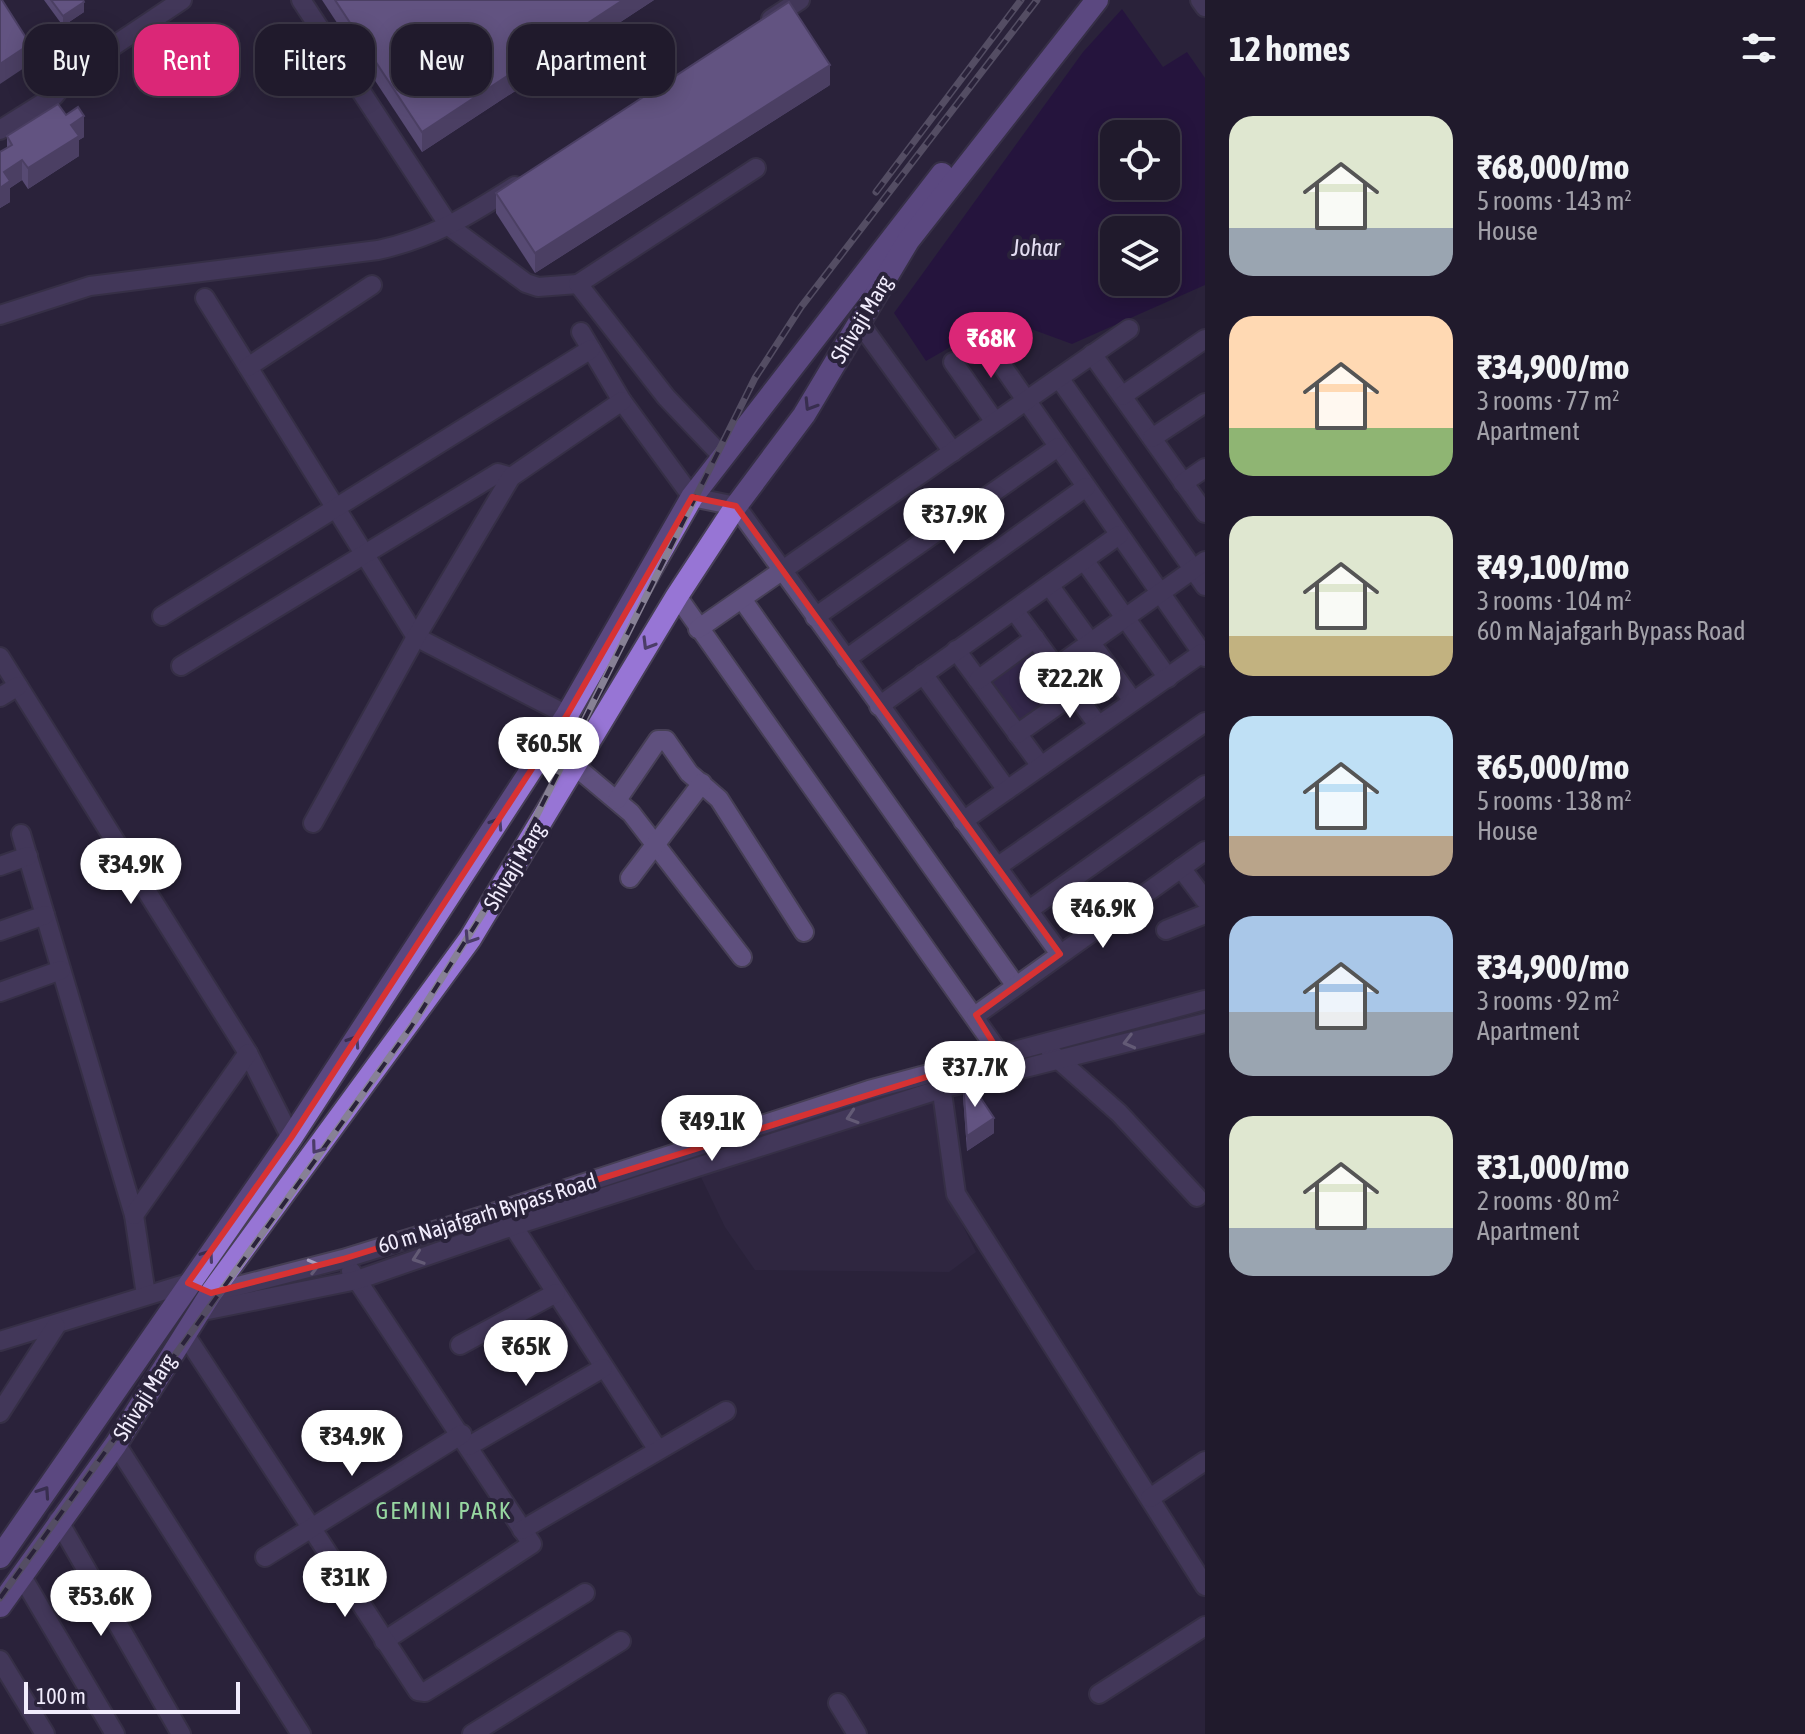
<!DOCTYPE html>
<html lang="en">
<head>
<meta charset="utf-8">
<style>
  :root { --surface:#201a2c; --page:#2d2738; --text:#f1f3f6; --muted:#a2a1a9; --line:#3d3848; --accent:#db2777 }
  body { margin:0; font-family:"Asap Condensed",sans-serif; background:var(--page); color:var(--text); height:100vh; display:flex; flex-direction:column; font-size:30px; white-space:nowrap }
  * { box-sizing:border-box; margin:0 }
  p { font-size:26px; color:var(--muted) }
  .icon { flex:none; width:44px; height:44px; fill:none; stroke:currentColor; stroke-width:2; stroke-linecap:round; stroke-linejoin:round }
  .map { position:relative; flex:1; overflow:hidden }
  .sheet { display:flex; flex-direction:column; background:var(--surface); width:600px }
  .sheet>* { flex:none }
  .top-card { position:absolute; left:24px; top:24px; width:760px; height:72px; display:flex; gap:16px }
  .controls { position:absolute; left:1100px; top:120px; display:grid; gap:16px }
  .controls a { display:grid; place-items:center; width:80px; height:80px; border-radius:16px; background:var(--surface); box-shadow:0 4px 20px #0003,0 0 0 2px var(--line); font-size:40px }
  .scale { position:absolute; left:24px; bottom:20px; width:216px; box-sizing:border-box; padding-left:8px; border:4px solid #f1ecfc; border-top:0; font-size:22px; line-height:28px; white-space:nowrap; color:#f1ecfc; -webkit-text-stroke:6px #2a233a; paint-order:stroke }
  .price { position:absolute; translate:-50% -68px; padding:0 18px; border-radius:28px; background:#fff; color:#222; font-size:26px; line-height:52px; filter:drop-shadow(0 2px 4px #0008) }
  .price::after { content:''; position:absolute; left:50%; top:48px; width:24px; height:18px; margin-left:-12px; background:inherit; clip-path:polygon(0 0,100% 0,50% 100%) }
  .price.selected { background:var(--accent); color:#fff }
  ul { padding:0; list-style:none }
  li { display:flex; align-items:center; gap:24px; height:200px; padding:0 24px }
  li span { display:grid; place-items:center; flex:none; width:224px; height:160px; border-radius:24px; color:#555 }
  li>.icon { margin-inline-start:auto }
  span .icon { width:96px; height:96px; fill:#fffc; stroke-width:1 }
  li b { font-size:34px }
  h2 { display:flex; justify-content:space-between; align-items:center; height:96px; padding:0 24px; font-size:34px }
  .pill { padding:0 28px; border-radius:24px; background:var(--surface); box-shadow:0 4px 20px #0003,0 0 0 2px var(--line); font-size:28px; line-height:72px }
  .pill.selected { background:var(--accent); color:#fff }
  main { display:flex; flex:1; min-height:0 }
  .map>svg:first-child { display:block }
  .built { fill:#352b48 }
  .green { fill:#402f5f }
  .water { fill:#210342; fill-rule:evenodd }
  .lines { fill:none; stroke-linecap:round; stroke-linejoin:round }
  .minor-casing { stroke:#463f55; stroke-width:22 }
  .major-casing { stroke:#463f55; stroke-width:26 }
  .minor { stroke:#5f507e; stroke-width:18 }
  .major { stroke:#9775d5; stroke-width:22 }
  .rail-casing { stroke:#878195; stroke-width:7 }
  .rail { stroke:#2a233a; stroke-width:4; stroke-dasharray:12; stroke-linecap:butt }
  .wall { fill:#8f7ab9 }
  .shaded-wall { fill:#746396 }
  .building { fill:#a68ed7; stroke:#746396; stroke-width:2 }
  .oneway { stroke:#4b3c68 }
  .oneway2 { stroke:#a89ebd }
  .marked { fill:none; stroke:#d73233; stroke-width:6; stroke-linejoin:round }
  .labels { text-anchor:middle; stroke-width:8; stroke-linejoin:round; paint-order:stroke }
  .street-label { font-size:22px; fill:#f1ecfc; stroke:#2a233a }
  .water-label { font-size:24px; font-style:italic; fill:#e4def2; stroke:#2a233a }
  .neighbourhood-label { font-size:24px; letter-spacing:2px; fill:#97d7a1; stroke:#2a233a }
</style>
</head>
<body>
<main>
<div class="map">
<svg width="1205" height="1734" viewBox="0 0 1205 1734">
  <rect width="100%" height="100%" fill="#2a233a"/>
  <polygon class="built" points="936,1098 945,1190 976,1252 949,1272 755,1270 725,1227 700,1175"/>
  <polygon class="green" points="1030,648 1063,694 1021,724 988,678"/>
  <path class="water" d="M1122,9L1163,67L1187,52L1205,78V285L1072,344L1001,318L926,361L894,313L1083,52ZM1114,134H1166V186H1114ZM1114,230H1166V282H1114Z"/>
  <g class="lines">
    <g class="minor-casing">
      <g id="minor">
        <polyline points="301,0 450,227 526,283 538,287 578,284"/>
        <polyline points="1200,0 1205,7"/>
        <polyline points="771,19 800,0"/>
        <polyline points="0,130 54,96 73,73 182,0"/>
        <polyline points="205,298 416,637 567,715"/>
        <path d="M0,315L90,286L378,250C433,238 468,216 515,186"/>
        <polyline points="859,322 953,452"/>
        <polyline points="581,332 622,401 692,497 736,506 1060,954"/>
        <polyline points="985,341 1205,657"/>
        <polyline points="1092,354 1205,513"/>
        <polyline points="953,362 995,422"/>
        <polyline points="248,367 372,285"/>
        <polyline points="1059,378 1205,586"/>
        <polyline points="1122,396 1205,339"/>
        <polyline points="1152,438 1205,403"/>
        <polyline points="722,456 666,397 578,284 756,168"/>
        <polyline points="1183,483 1205,468"/>
        <polyline points="1084,560 1168,678"/>
        <polyline points="1049,585 1133,701"/>
        <polyline points="677,596 1000,1054"/>
        <polyline points="742,599 1016,986"/>
        <polyline points="1014,610 1098,725"/>
        <polyline points="162,616 591,349"/>
        <polyline points="815,617 1058,447"/>
        <polyline points="698,629 1129,329"/>
        <polyline points="956,650 1041,766"/>
        <polyline points="0,657 248,1053 291,1138"/>
        <polyline points="846,659 1086,487"/>
        <polyline points="181,666 498,473 511,477"/>
        <polyline points="1056,667 1205,561"/>
        <polyline points="923,674 1007,790"/>
        <polyline points="978,680 1035,638"/>
        <polyline points="0,697 18,686"/>
        <polyline points="879,706 1119,535"/>
        <polyline points="1017,734 1075,693"/>
        <polyline points="575,766 631,813 742,957"/>
        <polyline points="617,800 658,740 666,740 689,773 719,799 804,932"/>
        <polyline points="963,821 1202,653"/>
        <polyline points="313,823 416,637 511,477 622,401"/>
        <polyline points="21,834 134,1215 146,1295"/>
        <polyline points="0,866 28,856"/>
        <polyline points="997,867 1205,722"/>
        <polyline points="1181,868 1205,900"/>
        <polyline points="630,878 702,783"/>
        <polyline points="1029,910 1205,785"/>
        <polyline points="1166,930 1205,914"/>
        <polyline points="0,931 45,915"/>
        <polyline points="0,992 61,970"/>
        <polyline points="976,1015 1205,851"/>
        <polyline points="1051,1053 1119,1113 1197,1197"/>
        <polyline points="940,1078 956,1194 1205,1586"/>
        <polyline points="134,1215 248,1053"/>
        <polyline points="506,1215 658,1450"/>
        <polyline points="351,1271 532,1544 384,1641"/>
        <polyline points="211,1293 343,1259 502,1210 869,1090 1205,1000"/>
        <polyline points="198,1312 357,1280 513,1226 941,1089 1205,1023"/>
        <polyline points="184,1333 418,1691 425,1692 585,1593"/>
        <polyline points="0,1341 188,1283"/>
        <polyline points="460,1345 556,1293"/>
        <polyline points="0,1413 56,1326"/>
        <polyline points="116,1444 301,1734"/>
        <polyline points="469,1446 603,1368"/>
        <polyline points="1150,1498 1205,1461"/>
        <polyline points="58,1520 181,1734"/>
        <polyline points="522,1530 726,1411"/>
        <polyline points="265,1557 462,1434"/>
        <polyline points="21,1575 115,1734"/>
        <polyline points="0,1660 45,1734"/>
        <polyline points="1099,1694 1205,1626"/>
        <polyline points="838,1703 857,1734"/>
        <polyline points="472,1734 621,1641"/>
      </g>
    </g>
    <g class="major-casing">
      <g id="major">
        <polyline points="0,1557 291,1138 567,715 692,497 942,174"/>
        <polyline points="0,1606 116,1444 211,1293 470,939 677,596 736,506 804,415 908,241 1097,0"/>
      </g>
    </g>
    <use href="#minor" class="minor"/>
    <use href="#major" class="major"/>
    <g class="rail-casing">
      <g id="rail">
        <polyline points="876,192 1021,0"/>
        <polyline points="0,1598 411,1027 507,875 755,378 801,307 1037,0"/>
      </g>
    </g>
    <use href="#rail" class="rail"/>
  </g>
  <g class="wall">
    <polygon points="44,0 83,0 84,12 63,26"/>
    <polygon points="322,0 654,0 422,152"/>
    <polygon points="830,85 535,273 496,213 496,193"/>
    <polygon points="66,115 84,137 79,140 79,156 28,189 22,180 10,188 10,202 0,208 0,152 7,148 7,136"/>
    <polygon points="963,1081 994,1133 967,1151 963,1096"/>
  </g>
  <g class="shaded-wall">
    <polygon points="623,0 654,0 422,152 422,132"/>
    <polygon points="84,2 84,12 63,26 63,16"/>
    <polygon points="30,44 30,64 0,84 0,64"/>
    <polygon points="830,65 830,85 535,273 535,253"/>
    <polygon points="84,116 84,137 79,140 79,156 28,189 28,168 71,125"/>
    <polygon points="22,160 22,180 10,188 10,202 0,208 0,188 4,172"/>
    <polygon points="994,1118 994,1133 967,1151 967,1136"/>
  </g>
  <g class="building">
    <polygon points="0,0 2,0 30,44 0,64"/>
    <polygon points="51,0 83,0 84,2 63,16"/>
    <polygon points="335,0 623,0 422,132"/>
    <polygon points="789,2 830,65 535,253 496,193"/>
    <polygon points="58,104 66,115 78,107 84,116 71,125 79,136 28,168 22,160 4,172 10,181 0,188 0,152 12,145 7,136"/>
    <polygon points="968,1079 994,1118 967,1136 963,1081"/>
  </g>
  <defs><path id="oneway-chevron" d="M-2-3.5L2.5 0L-2 3.5" fill="none" stroke-width="1.6" stroke-linecap="round" stroke-linejoin="round" transform="scale(2)"/></defs>
  <g class="oneway">
    <use href="#oneway-chevron" transform="translate(810 405) rotate(122)"/>
    <use href="#oneway-chevron" transform="translate(648 644) rotate(121)"/>
    <use href="#oneway-chevron" transform="translate(497 823) rotate(-57)"/>
    <use href="#oneway-chevron" transform="translate(470 938) rotate(123)"/>
    <use href="#oneway-chevron" transform="translate(354 1041) rotate(-57)"/>
    <use href="#oneway-chevron" transform="translate(317 1148) rotate(126)"/>
    <use href="#oneway-chevron" transform="translate(208 1255) rotate(-55)"/>
    <use href="#oneway-chevron" transform="translate(44 1492) rotate(-56)"/>
  </g>
  <g class="oneway2">
    <use href="#oneway-chevron" transform="translate(1129 1042) rotate(166)"/>
    <use href="#oneway-chevron" transform="translate(852 1117) rotate(162)"/>
    <use href="#oneway-chevron" transform="translate(418 1258) rotate(161)"/>
    <use href="#oneway-chevron" transform="translate(314 1266) rotate(-15)"/>
  </g>
  <path d="M0 0H1205V1734H0ZM692,497L736,506L1060,954L976,1015L1000,1054L343,1259L211,1293L188,1283L291,1138L567,715Z" fill="#2a233a" fill-opacity=".55" fill-rule="evenodd"/>
  <path class="marked" d="M692,497L736,506L1060,954L976,1015L1000,1054L343,1259L211,1293L188,1283L291,1138L567,715Z"/>
  <g class="labels">
    <g class="street-label">
      <text transform="translate(861 319) rotate(-59)" y="8">Shivaji Marg</text>
      <text transform="translate(514 866) rotate(-59)" y="8">Shivaji Marg</text>
      <text transform="translate(487 1213) rotate(-17)" y="8">60 m Najafgarh Bypass Road</text>
      <text transform="translate(144 1397) rotate(-58)" y="8">Shivaji Marg</text>
    </g>
    <g class="water-label">
      <text x="1036" y="256">Johar</text>
    </g>
    <g class="neighbourhood-label">
      <text x="444" y="1519">GEMINI PARK</text>
    </g>
  </g>
</svg>
<div class="controls">
<a><svg class="icon" aria-label="locate" viewBox="0 0 24 24"><circle cx="12" cy="12" r="6"/><path d="M12 2v4M12 18v4M2 12h4M18 12h4"/></svg></a>
<a><svg class="icon" aria-label="layers" viewBox="0 0 24 24"><path d="M12 4l9 5-9 5-9-5zM3 14l9 5 9-5"/></svg></a>
</div>
<div class="scale">100 m</div>
<b class="price selected" style="left:991px;top:380px">₹68K</b>
<b class="price" style="left:954px;top:556px">₹37.9K</b>
<b class="price" style="left:1070px;top:720px">₹22.2K</b>
<b class="price" style="left:549px;top:785px">₹60.5K</b>
<b class="price" style="left:131px;top:906px">₹34.9K</b>
<b class="price" style="left:1103px;top:950px">₹46.9K</b>
<b class="price" style="left:975px;top:1109px">₹37.7K</b>
<b class="price" style="left:712px;top:1163px">₹49.1K</b>
<b class="price" style="left:526px;top:1388px">₹65K</b>
<b class="price" style="left:352px;top:1478px">₹34.9K</b>
<b class="price" style="left:345px;top:1619px">₹31K</b>
<b class="price" style="left:101px;top:1638px">₹53.6K</b>
<div class="top-card">
<a class="pill">Buy</a>
<a class="pill selected">Rent</a>
<a class="pill">Filters</a>
<a class="pill">New</a>
<a class="pill">Apartment</a>
</div>
</div>
<section class="sheet">
<h2>12 homes<svg class="icon" aria-label="filters" viewBox="0 0 24 24"><path d="M4 7h16M4 17h16"/><circle cx="9" cy="7" r="2"/><circle cx="15" cy="17" r="2"/></svg></h2>
<ul>
<li><span style="background:linear-gradient(#dfe7d0 70%,#9aa5b1 0)"><svg class="icon" aria-label="home" viewBox="0 0 24 24"><path d="M3 11l9-7 9 7M6 9v11h12V9"/></svg></span><div><b>₹68,000/mo</b><p>5 rooms · 143 m²</p><p>House</p></div></li>
<li><span style="background:linear-gradient(#ffd9b3 70%,#8fb573 0)"><svg class="icon" aria-label="home" viewBox="0 0 24 24"><path d="M3 11l9-7 9 7M6 9v11h12V9"/></svg></span><div><b>₹34,900/mo</b><p>3 rooms · 77 m²</p><p>Apartment</p></div></li>
<li><span style="background:linear-gradient(#dfe7d0 75%,#c2b280 0)"><svg class="icon" aria-label="home" viewBox="0 0 24 24"><path d="M3 11l9-7 9 7M6 9v11h12V9"/></svg></span><div><b>₹49,100/mo</b><p>3 rooms · 104 m²</p><p>60 m Najafgarh Bypass Road</p></div></li>
<li><span style="background:linear-gradient(#bfe0f5 75%,#b9a48a 0)"><svg class="icon" aria-label="home" viewBox="0 0 24 24"><path d="M3 11l9-7 9 7M6 9v11h12V9"/></svg></span><div><b>₹65,000/mo</b><p>5 rooms · 138 m²</p><p>House</p></div></li>
<li><span style="background:linear-gradient(#a9c7e8 60%,#9aa5b1 0)"><svg class="icon" aria-label="home" viewBox="0 0 24 24"><path d="M3 11l9-7 9 7M6 9v11h12V9"/></svg></span><div><b>₹34,900/mo</b><p>3 rooms · 92 m²</p><p>Apartment</p></div></li>
<li><span style="background:linear-gradient(#dfe7d0 70%,#9aa5b1 0)"><svg class="icon" aria-label="home" viewBox="0 0 24 24"><path d="M3 11l9-7 9 7M6 9v11h12V9"/></svg></span><div><b>₹31,000/mo</b><p>2 rooms · 80 m²</p><p>Apartment</p></div></li>
</ul>
</section>
</main>
</body>
</html>
